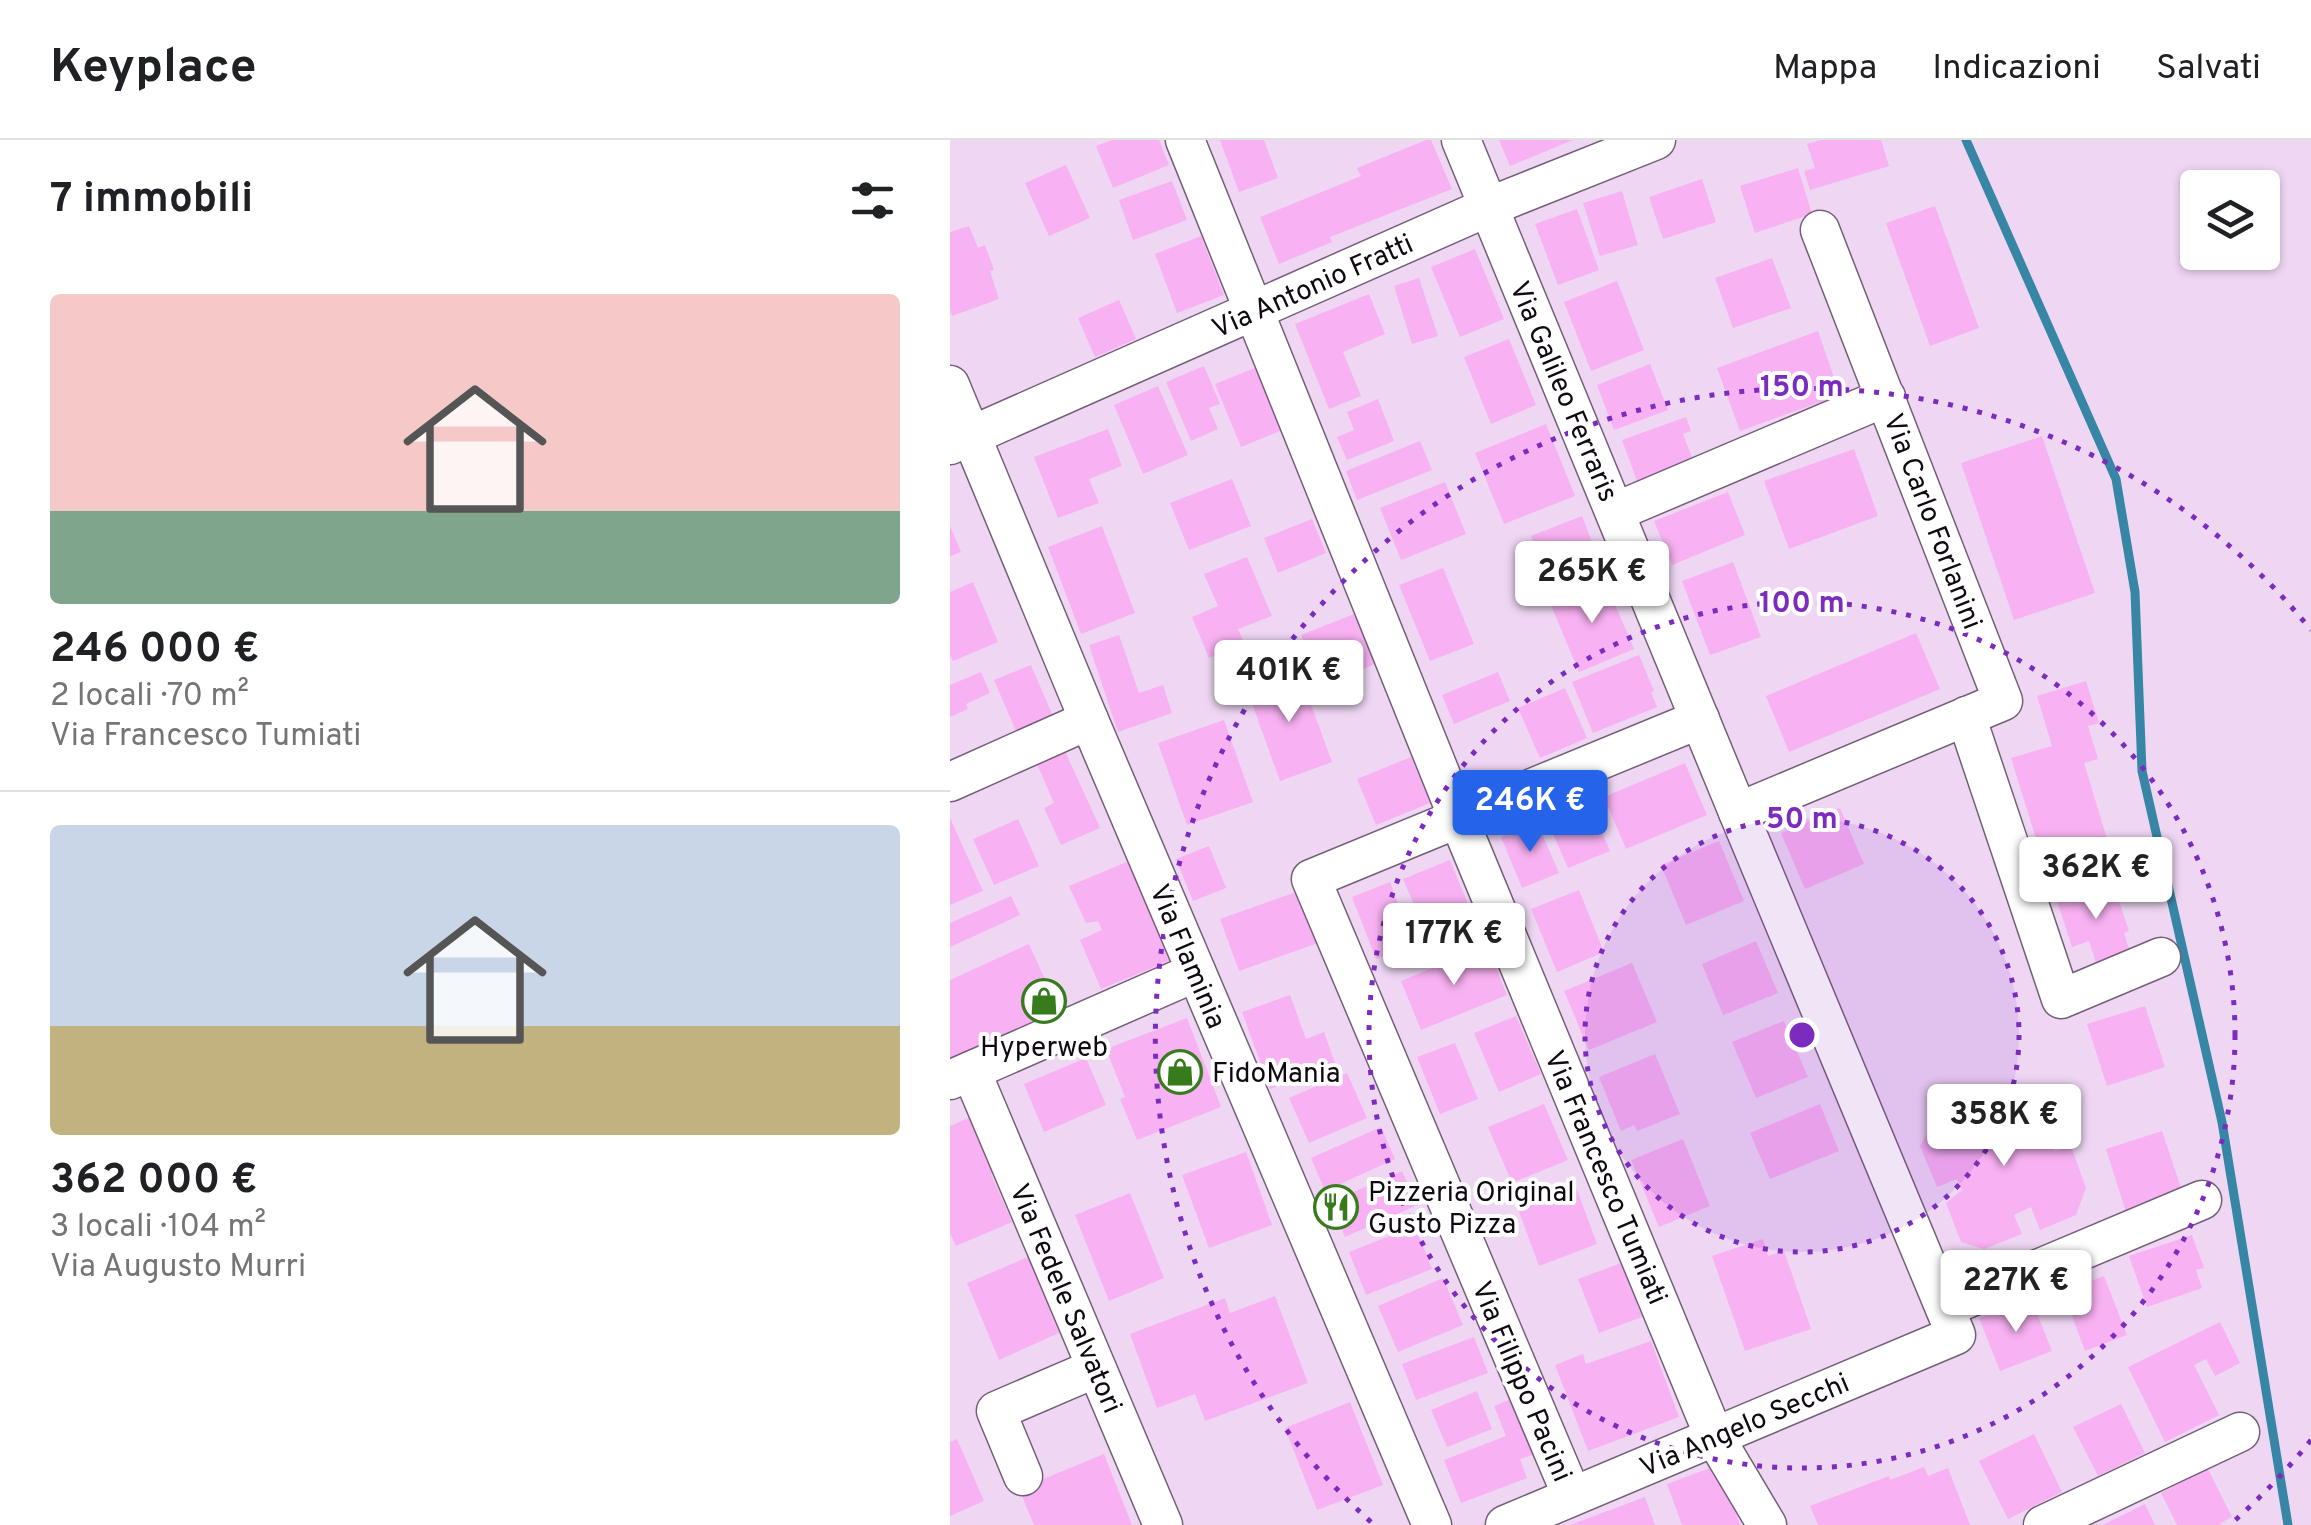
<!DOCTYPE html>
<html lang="it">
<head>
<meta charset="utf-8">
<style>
  :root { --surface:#fff; --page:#f2f2f2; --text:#202124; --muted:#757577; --line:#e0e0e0; --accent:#2563eb }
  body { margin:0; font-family:Overpass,sans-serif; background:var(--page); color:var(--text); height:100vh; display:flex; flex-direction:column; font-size:38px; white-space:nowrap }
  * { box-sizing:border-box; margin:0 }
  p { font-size:32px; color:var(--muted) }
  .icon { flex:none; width:55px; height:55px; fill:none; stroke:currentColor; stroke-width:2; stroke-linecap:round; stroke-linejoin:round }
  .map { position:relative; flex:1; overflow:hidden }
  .side { display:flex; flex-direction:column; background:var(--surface); width:950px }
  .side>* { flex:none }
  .buttons { position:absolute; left:1230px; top:30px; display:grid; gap:20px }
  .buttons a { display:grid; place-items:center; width:100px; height:100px; border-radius:10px; background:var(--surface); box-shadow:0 2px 8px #0004; font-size:50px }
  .price { position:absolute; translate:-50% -85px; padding:0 22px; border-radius:10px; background:#fff; color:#222; font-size:32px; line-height:65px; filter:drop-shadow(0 2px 5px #0008) }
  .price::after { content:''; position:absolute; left:50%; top:60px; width:30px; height:22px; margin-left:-15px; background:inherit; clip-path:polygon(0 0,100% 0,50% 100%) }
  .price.selected { background:var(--accent); color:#fff }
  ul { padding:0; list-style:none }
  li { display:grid; align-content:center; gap:20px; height:530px; padding:0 50px }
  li+li { border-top:2px solid var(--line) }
  li span { display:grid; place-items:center; height:310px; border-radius:10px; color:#555 }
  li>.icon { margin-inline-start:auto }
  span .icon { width:180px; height:180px; fill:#fffc; stroke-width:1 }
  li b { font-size:42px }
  h2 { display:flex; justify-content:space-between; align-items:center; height:120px; padding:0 50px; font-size:42px }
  header { display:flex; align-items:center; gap:60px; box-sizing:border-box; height:140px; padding:0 50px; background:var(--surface); border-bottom:2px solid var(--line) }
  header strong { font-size:48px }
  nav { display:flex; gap:55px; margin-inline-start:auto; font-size:35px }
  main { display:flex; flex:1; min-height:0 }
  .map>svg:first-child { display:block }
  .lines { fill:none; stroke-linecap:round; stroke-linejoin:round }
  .stream { stroke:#3786a6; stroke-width:9 }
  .building { fill:#f8b1f2 }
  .minor-casing { stroke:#745f78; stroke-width:41 }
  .minor { stroke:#fff; stroke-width:38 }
  .ring { fill:none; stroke:#7b2cbf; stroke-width:5; stroke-dasharray:5 10 }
  .labels { text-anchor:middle; stroke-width:8; stroke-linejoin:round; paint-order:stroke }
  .street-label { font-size:28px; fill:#100912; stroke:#fff }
  .poi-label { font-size:28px; fill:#100912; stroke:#fff; text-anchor:start }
  .centre { fill:#7b2cbf; stroke:#fff; stroke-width:5 }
  .ring-label { font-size:30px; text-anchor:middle; font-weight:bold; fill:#7b2cbf; stroke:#fff; stroke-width:8; stroke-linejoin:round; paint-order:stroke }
</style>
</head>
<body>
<header>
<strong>Keyplace</strong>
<nav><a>Mappa</a><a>Indicazioni</a><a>Salvati</a></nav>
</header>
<main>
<section class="side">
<h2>7 immobili<svg class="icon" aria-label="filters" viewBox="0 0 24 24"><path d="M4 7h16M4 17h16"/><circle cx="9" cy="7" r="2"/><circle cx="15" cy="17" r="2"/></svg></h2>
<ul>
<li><span style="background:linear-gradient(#f6c9c9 70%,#7fa58c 0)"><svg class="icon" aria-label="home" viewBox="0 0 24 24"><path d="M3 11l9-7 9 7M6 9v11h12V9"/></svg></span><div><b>246 000 €</b><p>2 locali · 70 m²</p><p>Via Francesco Tumiati</p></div></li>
<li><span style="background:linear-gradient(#c9d6e8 65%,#c2b280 0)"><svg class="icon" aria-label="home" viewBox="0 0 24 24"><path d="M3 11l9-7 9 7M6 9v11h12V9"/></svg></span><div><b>362 000 €</b><p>3 locali · 104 m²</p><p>Via Augusto Murri</p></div></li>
</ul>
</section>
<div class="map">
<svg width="1361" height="1385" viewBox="0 0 1361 1385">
  <rect width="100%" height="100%" fill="#efd7f4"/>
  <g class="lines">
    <polyline class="stream" points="1016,0 1166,339 1185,452 1192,631 1272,982 1338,1385"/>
  </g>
  <g class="building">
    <polygon points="162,0 209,0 219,25 163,48 146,6"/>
    <polygon points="270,0 314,0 328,38 289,52"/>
    <polygon points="476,0 481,0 502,49 380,97 382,102 329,124 310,77 411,36 407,28"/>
    <polygon points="549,0 623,0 560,26"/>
    <polygon points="871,0 931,0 939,26 860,50 854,31 865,28 857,4"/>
    <polygon points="116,25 140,78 99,96 75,43"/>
    <polygon points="848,28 862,74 805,93 790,46"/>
    <polygon points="752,39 766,82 713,99 699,57"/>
    <polygon points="222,41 237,80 183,100 169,60"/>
    <polygon points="672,51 688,105 650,116 633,63"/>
    <polygon points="985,66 1029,188 980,206 936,83"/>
    <polygon points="627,69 649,130 608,145 585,84"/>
    <polygon points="19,86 28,108 35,105 44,130 40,131 49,159 2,176 0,169 0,92"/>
    <polygon points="251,96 274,155 227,173 205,114"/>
    <polygon points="525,109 554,179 510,197 481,127"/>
    <polygon points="822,118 841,168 783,188 765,138"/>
    <polygon points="469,138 488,196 462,204 444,146"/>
    <polygon points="667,141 694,210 641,231 614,162"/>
    <polygon points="419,154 435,194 393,212 411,256 379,269 345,184"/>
    <polygon points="169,160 186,199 145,217 128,178"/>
    <polygon points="868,191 890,255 790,291 767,228"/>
    <polygon points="559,199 586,265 541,284 514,217"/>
    <polygon points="700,224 718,270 664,290 647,245"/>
    <polygon points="254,226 270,264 259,268 268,289 241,301 216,242"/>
    <polygon points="310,226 335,289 291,307 265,244"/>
    <polygon points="208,246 238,315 193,334 164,265"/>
    <polygon points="428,259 444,301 397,320 387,297 404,290 397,272"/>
    <polygon points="736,277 741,291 733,294 743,320 687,341 672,300"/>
    <polygon points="596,284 625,356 554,384 525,313"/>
    <polygon points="158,289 172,326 139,339 149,363 108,378 84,317"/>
    <polygon points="1092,296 1145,453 1064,480 1011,323"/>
    <polygon points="470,301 482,330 407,360 396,331"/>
    <polygon points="904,309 928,376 839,409 814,341"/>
    <polygon points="282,339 301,386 239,410 220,363"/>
    <polygon points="495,342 516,394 451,420 430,368"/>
    <polygon points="778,352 795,395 722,425 704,381"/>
    <polygon points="632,376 650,423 601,443 581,396"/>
    <polygon points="362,379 376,413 328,433 314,398"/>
    <polygon points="0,386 11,412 0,416"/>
    <polygon points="152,386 185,473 131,494 98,407"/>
    <polygon points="297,417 322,476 288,489 294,503 259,518 242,477 268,466 254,434"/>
    <polygon points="783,422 811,497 760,515 732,441"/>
    <polygon points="493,428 524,504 480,521 449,445"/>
    <polygon points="655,441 684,509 629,532 600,463"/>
    <polygon points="23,442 48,502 3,521 0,515 0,452"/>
    <polygon points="404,474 425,524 371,546 351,495"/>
    <polygon points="966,493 990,549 839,612 816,556"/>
    <polygon points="169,495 189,553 213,545 222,573 168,592 139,505"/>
    <polygon points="689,515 704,551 701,552 707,567 643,593 622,542"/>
    <polygon points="81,525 105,581 68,596 44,540"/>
    <polygon points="348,529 382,622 330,641 296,547"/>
    <polygon points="31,532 40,553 16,564 18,569 0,577 0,545"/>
    <polygon points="548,532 560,561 504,584 492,555"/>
    <polygon points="1136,541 1149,583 1138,586 1148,619 1134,623 1161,712 1096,731 1061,618 1102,606 1087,556"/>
    <polygon points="615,548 637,598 590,618 568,568"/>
    <polygon points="274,580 303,662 237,685 208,603"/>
    <polygon points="114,609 150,688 111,705 94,668 104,663 86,622"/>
    <polygon points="461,617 480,663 426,685 407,639"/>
    <polygon points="735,623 757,675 676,709 654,657"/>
    <polygon points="638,660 660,711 618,728 596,678"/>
    <polygon points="890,668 914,724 855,749 831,693"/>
    <polygon points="0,678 33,751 0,765"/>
    <polygon points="68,679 89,726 44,745 23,699"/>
    <polygon points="587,682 609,733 572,748 551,697"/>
    <polygon points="769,701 794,761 736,785 711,725"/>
    <polygon points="259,706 276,748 243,761 226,719"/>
    <polygon points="500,720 521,771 475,790 453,739"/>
    <polygon points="179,721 219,821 151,849 130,800 152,790 148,781 136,783 119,746"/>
    <polygon points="440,742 463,805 426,819 402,757"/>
    <polygon points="1163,743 1179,791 1174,793 1180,812 1146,823 1139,801 1122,807 1107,761"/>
    <polygon points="352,750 371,802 289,831 270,779"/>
    <polygon points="629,750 654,812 607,832 581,769"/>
    <polygon points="61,756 70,775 0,807 0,783"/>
    <polygon points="806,801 828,853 773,875 752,824"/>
    <polygon points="79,804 111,875 0,924 0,840"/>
    <polygon points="537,805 557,855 471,890 451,841"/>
    <polygon points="682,823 707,882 639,910 614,851"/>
    <polygon points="340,855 356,899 374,892 386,926 320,949 292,872"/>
    <polygon points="1195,866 1215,927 1157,946 1137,884"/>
    <polygon points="566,876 591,934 549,952 524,893"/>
    <polygon points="237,878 271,967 187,1000 170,959 175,957 156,909"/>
    <polygon points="834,881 858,937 806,958 782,902"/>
    <polygon points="505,903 528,959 490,974 467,917"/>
    <polygon points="705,914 730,974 687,991 684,985 671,991 649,937"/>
    <polygon points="136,918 156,965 94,992 74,944"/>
    <polygon points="397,933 417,978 359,1003 339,958"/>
    <polygon points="1056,951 1110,970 1114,992 1102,1002 1105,1011 1121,1006 1136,1048 1126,1075 1090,1090 1081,1067 1064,1075 1072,1094 1034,1109 1011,1102 996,1063 1012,1050 1007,1039 987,1047 970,1006 986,979 1022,970 1029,983 1038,978 1037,963"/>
    <polygon points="594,964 618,1020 562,1043 538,987"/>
    <polygon points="870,964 889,1011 820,1039 800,993"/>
    <polygon points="30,973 55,1028 41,1034 62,1082 6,1106 0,1093 0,986"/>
    <polygon points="431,987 445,1019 375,1051 361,1018"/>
    <polygon points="1212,991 1233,1054 1176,1072 1156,1009"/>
    <polygon points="733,999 760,1066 709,1087 681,1020"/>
    <polygon points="296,1012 322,1085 259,1108 232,1035"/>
    <polygon points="452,1031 461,1051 466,1049 472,1063 395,1097 380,1062"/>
    <polygon points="626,1047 647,1104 589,1126 568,1069"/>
    <polygon points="180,1053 214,1138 159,1161 125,1075"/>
    <polygon points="465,1086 482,1129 416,1155 399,1112"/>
    <polygon points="1242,1095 1254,1128 1246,1130 1252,1148 1197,1167 1179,1116"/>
    <polygon points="813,1099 818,1116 834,1111 861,1189 795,1211 762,1116"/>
    <polygon points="78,1117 109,1193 49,1220 17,1143"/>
    <polygon points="671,1123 692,1177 649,1193 628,1139"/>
    <polygon points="1154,1136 1177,1195 1135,1211 1113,1152"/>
    <polygon points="493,1138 513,1185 448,1212 428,1166"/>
    <polygon points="325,1156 358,1243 255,1281 245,1254 207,1268 180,1194 275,1158 280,1173"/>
    <polygon points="1081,1158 1102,1211 1050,1231 1029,1178"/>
    <polygon points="1270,1182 1290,1223 1265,1236 1256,1219 1244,1225 1269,1275 1215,1302 1178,1227"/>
    <polygon points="524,1197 538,1233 466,1260 452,1224"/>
    <polygon points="701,1201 729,1277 638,1311 605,1225 633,1214 636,1224"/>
    <polygon points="527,1251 542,1289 497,1307 481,1270"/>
    <polygon points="566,1257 588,1313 570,1319 577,1338 511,1363 494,1320 556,1296 544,1266"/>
    <polygon points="400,1262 433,1345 367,1370 335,1288"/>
    <polygon points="1171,1264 1195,1313 1148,1336 1123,1287"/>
    <polygon points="1084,1294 1112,1352 1058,1379 1029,1321"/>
    <polygon points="7,1299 34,1361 0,1376 0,1302"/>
    <polygon points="154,1314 182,1385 84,1385 69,1349"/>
    <polygon points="768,1325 790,1385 732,1385 717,1344"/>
    <polygon points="974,1327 978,1336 998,1328 1020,1385 868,1385 860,1366 939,1336 940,1340"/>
    <polygon points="1258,1329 1282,1377 1270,1383 1272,1385 1227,1385 1211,1353"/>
    <polygon points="695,1357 705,1385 620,1385"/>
    <polygon points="1195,1364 1205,1385 1153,1385"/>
  </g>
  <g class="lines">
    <g class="minor-casing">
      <g id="minor">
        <polyline points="235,0 509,680 764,1296 817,1385"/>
        <polyline points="511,0 788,672 1006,1195 555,1385"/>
        <polyline points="0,245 139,580 482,1385"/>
        <polyline points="0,305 538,67 706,0"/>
        <polyline points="665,372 936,257"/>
        <polyline points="1016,576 1111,859 1211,817"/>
        <polyline points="0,642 139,580"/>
        <polyline points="788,672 1053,561 870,90"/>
        <polyline points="21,931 213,1385"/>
        <polyline points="0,940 246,832"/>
        <polyline points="995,1168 1252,1060"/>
        <polyline points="73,1336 46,1271 146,1228"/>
        <polyline points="622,1356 361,739 750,579"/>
        <polyline points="1093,1385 1290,1292"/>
      </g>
    </g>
    <use href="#minor" class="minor"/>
  </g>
  <circle cx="852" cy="895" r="217" fill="#7b2cbf" fill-opacity=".12"/>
  <g class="ring">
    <circle cx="852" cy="895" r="217"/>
    <circle cx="852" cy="895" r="433"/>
    <path d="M1361 1300A650 650 0 0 1 1283 1382M421 1382A650 650 0 1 1 1361 490"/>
  </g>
  <defs>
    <g id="shop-ring" transform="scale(2.25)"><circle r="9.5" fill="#fff" stroke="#377b1d" stroke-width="1.5"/><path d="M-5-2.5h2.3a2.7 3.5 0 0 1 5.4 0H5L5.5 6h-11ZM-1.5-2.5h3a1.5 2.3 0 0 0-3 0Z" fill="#377b1d"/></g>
    <g id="restaurant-ring" transform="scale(2.25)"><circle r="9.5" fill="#fff" stroke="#377b1d" stroke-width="1.5"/><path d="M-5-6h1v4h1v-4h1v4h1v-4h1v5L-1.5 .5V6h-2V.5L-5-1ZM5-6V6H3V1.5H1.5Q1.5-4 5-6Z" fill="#377b1d"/></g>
  </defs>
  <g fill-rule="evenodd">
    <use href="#shop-ring" x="94" y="861"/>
    <use href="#shop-ring" x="230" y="932"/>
    <use href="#restaurant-ring" x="386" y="1067"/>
  </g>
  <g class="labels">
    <g class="street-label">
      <text transform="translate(362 145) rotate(-24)" y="10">Via Antonio Fratti</text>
      <text transform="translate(615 251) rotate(67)" y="10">Via Galileo Ferraris</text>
      <text transform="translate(984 381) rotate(69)" y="10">Via Carlo Forlanini</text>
      <text transform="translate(239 816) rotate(67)" y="10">Via Flaminia</text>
      <text transform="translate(657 1037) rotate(67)" y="10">Via Francesco Tumiati</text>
      <text transform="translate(117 1158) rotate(67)" y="10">Via Fedele Salvatori</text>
      <text transform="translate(573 1241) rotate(67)" y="10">Via Filippo Pacini</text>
      <text transform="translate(794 1284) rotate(-23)" y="10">Via Angelo Secchi</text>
    </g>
    <g class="poi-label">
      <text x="94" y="916" text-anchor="middle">Hyperweb</text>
      <text x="262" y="942">FidoMania</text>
      <text x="418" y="1061">Pizzeria Original<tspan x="418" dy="32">Gusto Pizza</tspan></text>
    </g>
  </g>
  <circle cx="852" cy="895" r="15" class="centre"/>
  <g class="ring-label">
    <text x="852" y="256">150 m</text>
    <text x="852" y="472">100 m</text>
    <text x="852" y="688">50 m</text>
  </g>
</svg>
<div class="buttons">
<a><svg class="icon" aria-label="layers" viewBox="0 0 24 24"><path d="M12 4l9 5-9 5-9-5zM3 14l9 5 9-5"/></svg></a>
</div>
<b class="price" style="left:642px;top:486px">265K €</b>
<b class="price" style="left:339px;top:585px">401K €</b>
<b class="price selected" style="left:580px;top:715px">246K €</b>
<b class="price" style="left:1146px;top:782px">362K €</b>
<b class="price" style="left:504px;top:848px">177K €</b>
<b class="price" style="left:1054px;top:1029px">358K €</b>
<b class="price" style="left:1066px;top:1195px">227K €</b>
</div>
</main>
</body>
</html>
